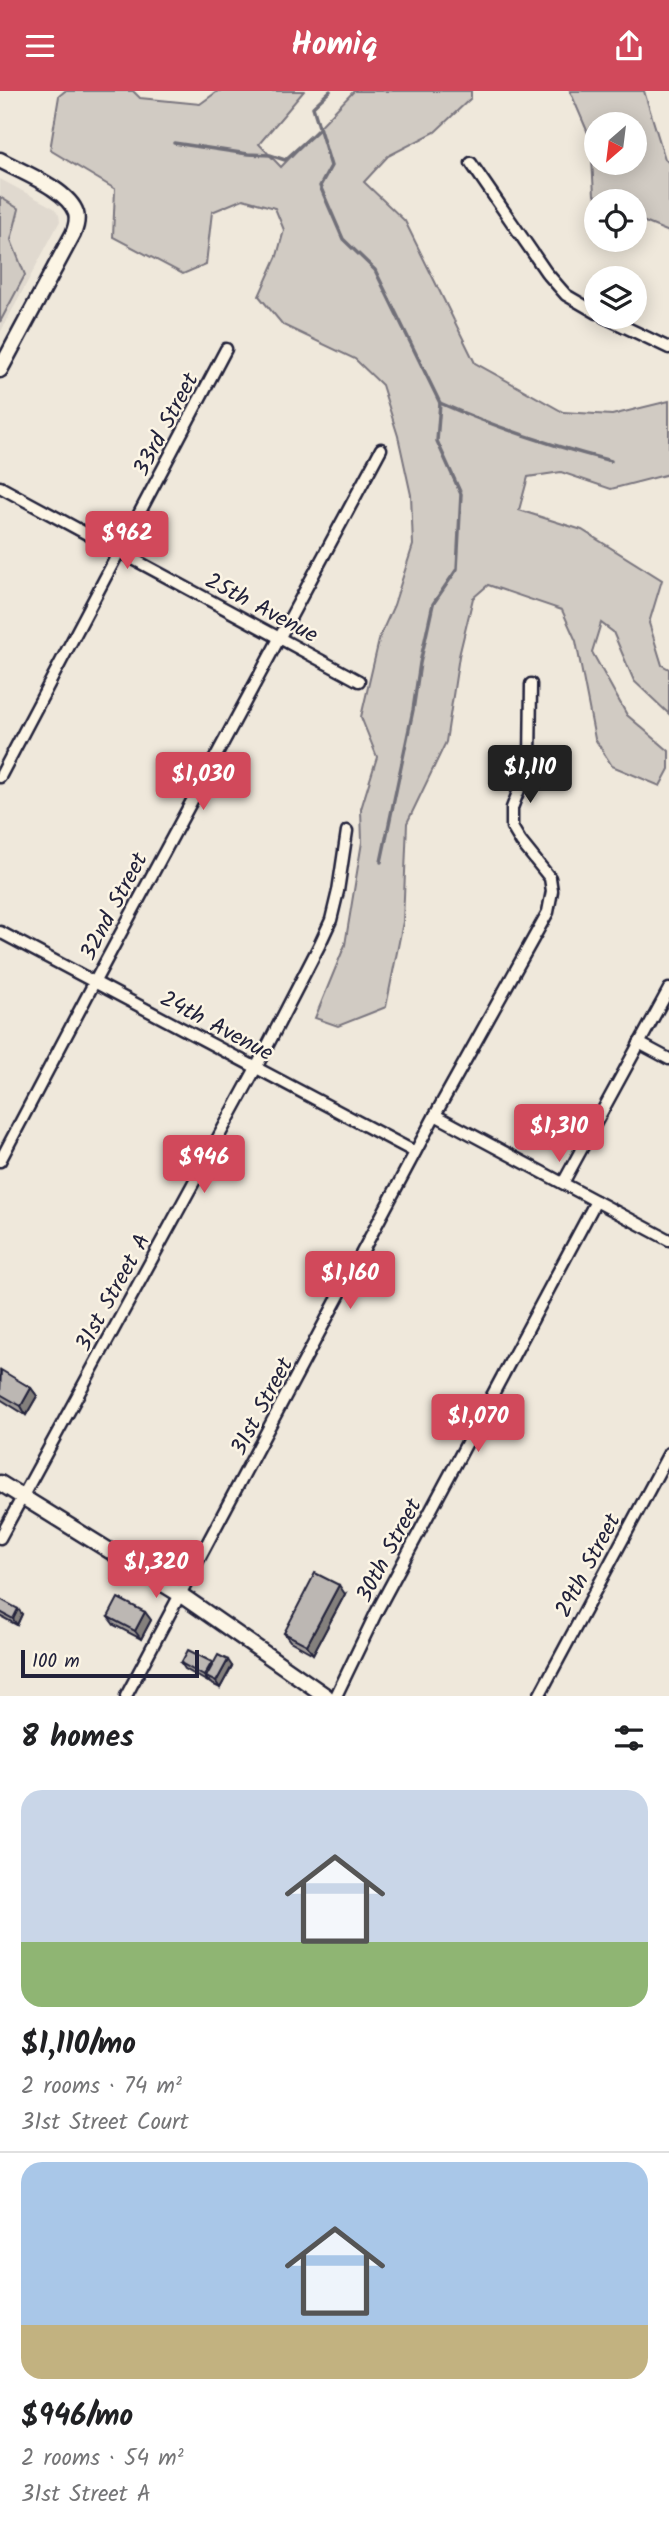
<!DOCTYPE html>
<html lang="en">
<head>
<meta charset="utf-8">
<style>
  :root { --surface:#fff; --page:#f6f6f6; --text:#202124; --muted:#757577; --line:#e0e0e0; --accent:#d1495b }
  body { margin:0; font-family:Kalam,sans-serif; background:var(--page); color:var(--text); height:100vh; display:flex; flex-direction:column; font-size:26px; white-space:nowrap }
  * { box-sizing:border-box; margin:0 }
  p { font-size:23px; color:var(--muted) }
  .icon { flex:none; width:38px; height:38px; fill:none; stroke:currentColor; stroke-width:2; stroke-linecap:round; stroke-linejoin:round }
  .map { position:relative; height:1605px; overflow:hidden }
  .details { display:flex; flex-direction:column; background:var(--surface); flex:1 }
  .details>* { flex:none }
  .needle { width:46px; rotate:208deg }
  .tools { position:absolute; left:584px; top:21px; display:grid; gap:14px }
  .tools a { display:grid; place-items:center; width:63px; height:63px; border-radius:50%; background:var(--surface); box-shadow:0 4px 18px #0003; font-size:35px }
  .scale { position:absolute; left:21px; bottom:18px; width:178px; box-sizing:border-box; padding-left:7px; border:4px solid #22223b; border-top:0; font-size:19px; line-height:24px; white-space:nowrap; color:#22223b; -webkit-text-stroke:5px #fcf5e5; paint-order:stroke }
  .price { position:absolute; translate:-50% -60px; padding:0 16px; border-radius:7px; background:var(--accent); color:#fff; font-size:23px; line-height:46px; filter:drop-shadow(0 2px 4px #0008) }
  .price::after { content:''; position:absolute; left:50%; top:42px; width:21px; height:16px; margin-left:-10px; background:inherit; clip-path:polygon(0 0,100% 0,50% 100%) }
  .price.current { background:#222; color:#fff }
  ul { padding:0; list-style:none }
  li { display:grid; align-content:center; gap:14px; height:371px; padding:0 21px }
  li+li { border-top:2px solid var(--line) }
  li span { display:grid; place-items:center; height:217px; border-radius:21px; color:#555 }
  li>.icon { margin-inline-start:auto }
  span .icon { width:126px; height:126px; fill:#fffc; stroke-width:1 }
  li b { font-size:30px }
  h2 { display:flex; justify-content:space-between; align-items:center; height:84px; padding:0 21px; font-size:30px }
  header { display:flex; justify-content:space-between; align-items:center; height:91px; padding:0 21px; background:var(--accent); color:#fff; font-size:32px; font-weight:600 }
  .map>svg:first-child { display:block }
  .built { fill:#e0d9cf }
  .green { fill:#d1cbc3; stroke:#7a767f; stroke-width:2; fill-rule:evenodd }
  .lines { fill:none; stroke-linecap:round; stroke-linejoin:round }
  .stream { stroke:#716f79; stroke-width:3.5 }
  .street-casing { stroke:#22223b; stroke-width:15 }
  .secondary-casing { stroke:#22223b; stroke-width:19 }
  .street { stroke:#fcf5e5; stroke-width:10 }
  .secondary { stroke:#fcf5e5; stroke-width:14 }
  .wall { fill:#a29d9a; stroke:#22223b; stroke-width:2 }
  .shaded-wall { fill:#84807d; stroke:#22223b; stroke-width:2 }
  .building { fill:#bcb7b3; stroke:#22223b; stroke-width:2 }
  .labels { text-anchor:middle; stroke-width:5; stroke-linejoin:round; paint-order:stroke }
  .street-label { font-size:23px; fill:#22223b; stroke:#fcf5e5 }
</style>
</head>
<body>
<header><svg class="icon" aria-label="menu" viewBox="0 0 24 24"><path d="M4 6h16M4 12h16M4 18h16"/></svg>Homiq<svg class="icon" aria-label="share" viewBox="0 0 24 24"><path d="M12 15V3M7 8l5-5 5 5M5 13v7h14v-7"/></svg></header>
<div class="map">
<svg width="669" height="1605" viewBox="0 0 669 1605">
  <rect width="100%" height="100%" fill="#efe8db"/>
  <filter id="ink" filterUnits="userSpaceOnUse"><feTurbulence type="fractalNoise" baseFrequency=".0143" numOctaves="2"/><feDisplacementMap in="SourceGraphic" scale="14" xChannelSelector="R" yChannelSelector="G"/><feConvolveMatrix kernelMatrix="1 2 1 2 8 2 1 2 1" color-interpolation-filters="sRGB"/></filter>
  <g filter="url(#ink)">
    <polygon class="built" points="0,88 54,117 59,124 60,130 0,242"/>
    <g class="green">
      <polygon points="65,0 133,0 140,7 200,13 218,0 304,0 259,53 281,76 354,0 471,0 471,7 435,41 388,65 364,91 405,130 475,272 563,321 612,324 669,310 669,383 611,398 561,381 528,386 519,419 582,439 662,489 649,532 662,574 669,578 669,623 634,590 613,541 601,532 592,561 627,624 669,660 669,678 660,695 612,675 595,648 576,550 562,519 488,494 473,507 459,565 446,651 407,732 403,831 386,916 338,935 315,927 345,854 362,751 361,718 377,666 361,626 380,545 394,514 413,454 411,404 398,345 382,294 355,268 283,234 259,205 277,165 284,139 275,117 243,108 212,121 206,173 183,183 113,146 115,98 50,59 59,5"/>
      <path d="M570,0H644L665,68L669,72V141L635,127V110H606L594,104L591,49ZM635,33V72H597V33Z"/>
      <polygon points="0,106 19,118 11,149 25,184 0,231"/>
    </g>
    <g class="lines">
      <g class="stream">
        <polyline points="330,0 313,16 331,75 320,95 343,148 375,179 440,312 437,350 461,403 457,478 433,513 420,572 413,619 381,771"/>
        <polyline points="174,52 248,63 270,64 285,69 318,39"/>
        <path d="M440,312C495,336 552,355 611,370"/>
      </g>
      <g class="street-casing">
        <g id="street">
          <polyline points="471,72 546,181 566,204 597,222"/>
          <polyline points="604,226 669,257"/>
          <polyline points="0,396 359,590"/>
          <polyline points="0,686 226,258"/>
          <polyline points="0,841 415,1061"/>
          <polyline points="639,952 669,968"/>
          <polyline points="435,1024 669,1149"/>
          <polyline points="0,1070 94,892 381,358"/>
          <polyline points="563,1092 669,898"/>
          <polyline points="0,1447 256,977 319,855 331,829 338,800 347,740"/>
          <polyline points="126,1605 435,1024 548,821 552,800 550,787 521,751 512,736 512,717 530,670 531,593"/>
          <polyline points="336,1605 377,1520 596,1110"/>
          <polyline points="539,1605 669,1362"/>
        </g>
      </g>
      <g class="secondary-casing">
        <g id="secondary">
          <path d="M0,69C21,81 68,98 76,122C78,129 76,136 73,143L0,279"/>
          <polyline points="0,1392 181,1504 326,1605"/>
        </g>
      </g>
      <use href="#street" class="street"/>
      <use href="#secondary" class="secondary"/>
    </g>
    <g class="wall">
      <polygon points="0,1280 31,1297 37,1305 26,1324 0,1308"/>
      <polygon points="345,1503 313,1563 290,1550 284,1542"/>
      <polygon points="0,1508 22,1523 17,1534 0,1525"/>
      <polygon points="145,1521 151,1529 141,1548 114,1534 108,1526"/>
      <polygon points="181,1572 213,1573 232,1575 220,1597 210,1592 209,1590 208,1591 185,1578"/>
    </g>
    <g class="shaded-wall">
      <polygon points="31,1297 37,1305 26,1324 21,1315"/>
      <polygon points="339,1494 345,1503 313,1563 307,1554"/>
      <polygon points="18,1518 22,1523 17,1534 13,1528"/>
      <polygon points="145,1521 151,1529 141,1548 135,1540"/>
      <polygon points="228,1569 232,1575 220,1597 216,1591"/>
      <polygon points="212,1571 216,1577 206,1586 208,1591 204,1585"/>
    </g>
    <g class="building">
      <polygon points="1,1279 31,1297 21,1315 0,1303"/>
      <polygon points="315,1482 339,1494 307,1554 284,1542"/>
      <polygon points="118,1507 145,1521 135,1540 108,1526"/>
      <polygon points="0,1508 18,1518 13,1528 0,1521"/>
      <polygon points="188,1559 212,1571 204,1585 181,1572"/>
      <polygon points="218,1564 228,1569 216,1591 206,1586"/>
    </g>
  </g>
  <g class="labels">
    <g class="street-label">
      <text transform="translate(165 333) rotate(-62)" y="8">33rd Street</text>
      <text transform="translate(262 516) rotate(28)" y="8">25th Avenue</text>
      <text transform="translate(113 815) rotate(-62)" y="8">32nd Street</text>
      <text transform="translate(217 934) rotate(28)" y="8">24th Avenue</text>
      <text transform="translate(112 1201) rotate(-61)" y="8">31st Street A</text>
      <text transform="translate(261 1315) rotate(-62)" y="8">31st Street</text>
      <text transform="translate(388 1459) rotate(-62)" y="8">30th Street</text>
      <text transform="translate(587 1474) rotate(-62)" y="8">29th Street</text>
    </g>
  </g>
</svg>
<div class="tools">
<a><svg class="needle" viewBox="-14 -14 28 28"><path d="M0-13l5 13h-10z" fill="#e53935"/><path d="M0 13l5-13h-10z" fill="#757577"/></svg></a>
<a><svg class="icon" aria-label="locate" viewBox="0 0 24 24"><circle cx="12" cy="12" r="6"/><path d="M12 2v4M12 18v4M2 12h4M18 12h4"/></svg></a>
<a><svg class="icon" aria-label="layers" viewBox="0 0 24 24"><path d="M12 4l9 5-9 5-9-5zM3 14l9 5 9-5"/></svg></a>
</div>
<div class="scale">100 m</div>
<b class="price" style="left:127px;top:480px">$962</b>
<b class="price current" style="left:530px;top:714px">$1,110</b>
<b class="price" style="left:203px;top:721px">$1,030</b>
<b class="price" style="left:559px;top:1073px">$1,310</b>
<b class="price" style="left:204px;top:1104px">$946</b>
<b class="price" style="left:350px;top:1220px">$1,160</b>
<b class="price" style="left:478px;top:1363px">$1,070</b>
<b class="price" style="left:156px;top:1509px">$1,320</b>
</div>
<section class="details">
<h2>8 homes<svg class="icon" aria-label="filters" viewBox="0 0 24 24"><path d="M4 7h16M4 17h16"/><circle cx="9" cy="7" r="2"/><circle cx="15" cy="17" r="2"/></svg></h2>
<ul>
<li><span style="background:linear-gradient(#c9d6e8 70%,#8fb573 0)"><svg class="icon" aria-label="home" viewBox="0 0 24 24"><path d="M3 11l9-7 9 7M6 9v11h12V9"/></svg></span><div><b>$1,110/mo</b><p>2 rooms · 74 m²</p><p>31st Street Court</p></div></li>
<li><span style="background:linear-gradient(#a9c7e8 75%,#c2b280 0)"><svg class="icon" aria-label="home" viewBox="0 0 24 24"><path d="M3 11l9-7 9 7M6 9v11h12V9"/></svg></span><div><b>$946/mo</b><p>2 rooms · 54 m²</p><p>31st Street A</p></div></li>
</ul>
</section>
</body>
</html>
